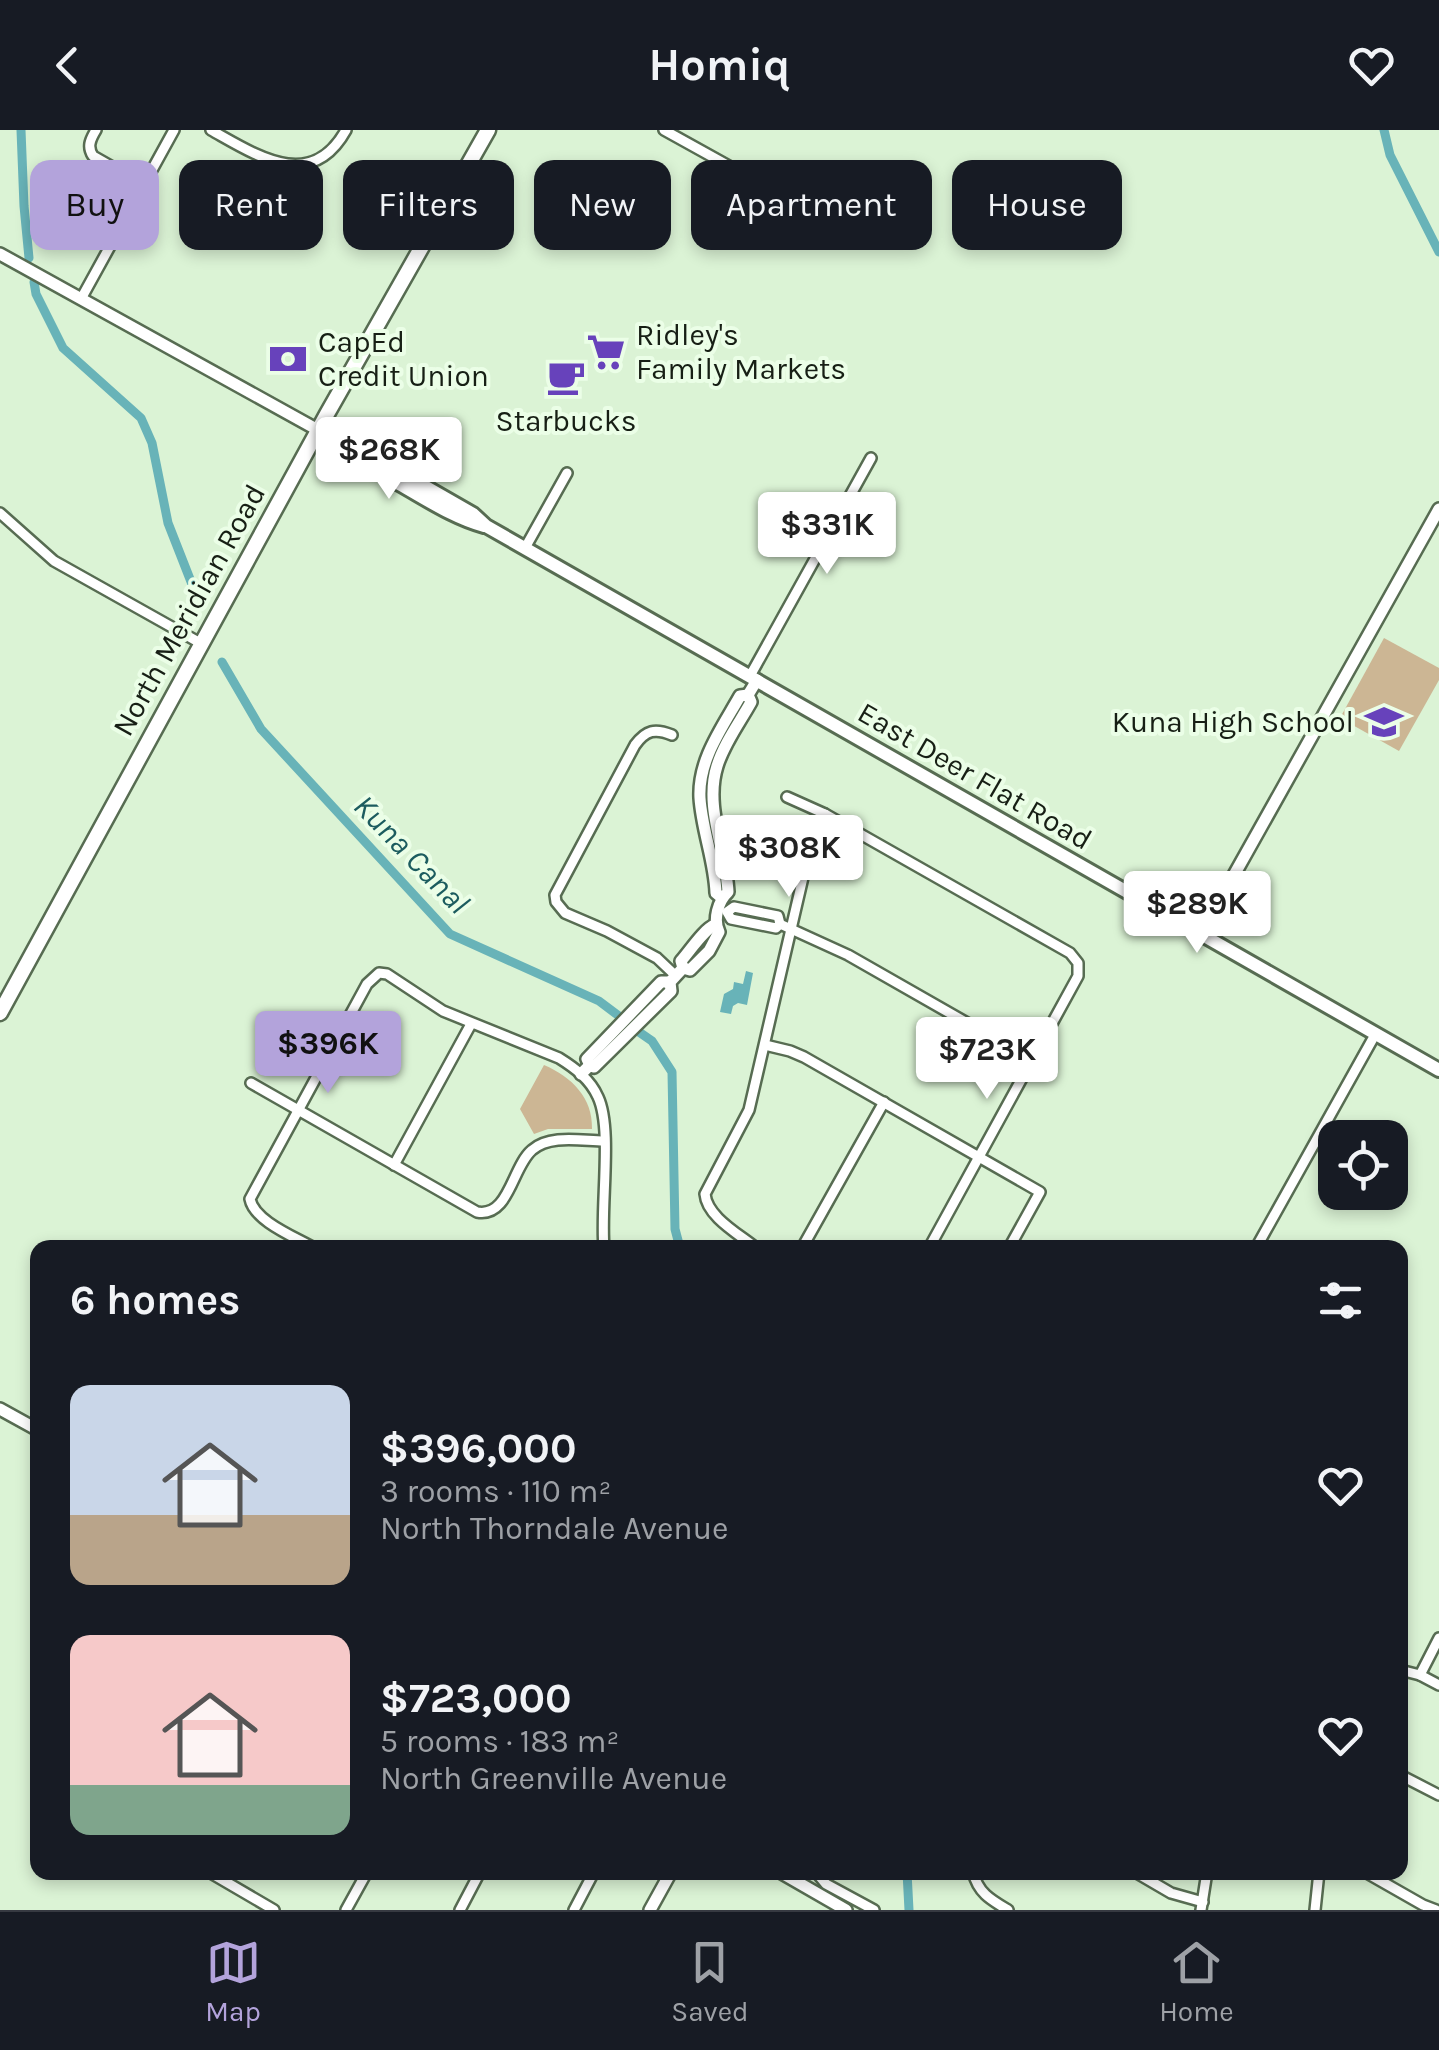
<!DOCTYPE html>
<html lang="en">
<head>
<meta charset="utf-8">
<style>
  :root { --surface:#171b24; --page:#242831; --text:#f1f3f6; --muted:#9ea1a6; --line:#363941; --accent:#b3a3db }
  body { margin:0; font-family:Karla,sans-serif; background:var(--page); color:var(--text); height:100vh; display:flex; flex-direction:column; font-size:38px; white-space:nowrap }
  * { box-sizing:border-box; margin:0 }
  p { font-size:32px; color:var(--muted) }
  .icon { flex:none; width:55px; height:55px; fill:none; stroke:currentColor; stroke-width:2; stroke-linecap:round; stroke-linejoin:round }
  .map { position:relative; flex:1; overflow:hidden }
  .side { position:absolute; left:30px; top:1110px; width:1378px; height:640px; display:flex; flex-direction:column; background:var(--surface); border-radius:20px; box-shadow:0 5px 15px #0003 }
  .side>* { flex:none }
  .top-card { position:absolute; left:30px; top:30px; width:1380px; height:90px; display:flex; gap:20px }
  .fabs { position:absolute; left:1318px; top:990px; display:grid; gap:20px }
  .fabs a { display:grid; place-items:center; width:90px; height:90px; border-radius:20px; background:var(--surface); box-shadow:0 5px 15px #0003; font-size:50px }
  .price { position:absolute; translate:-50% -85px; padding:0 22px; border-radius:10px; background:#fff; color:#222; font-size:32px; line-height:65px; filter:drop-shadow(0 2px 5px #0008) }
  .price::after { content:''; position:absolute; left:50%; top:60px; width:30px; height:22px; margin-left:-15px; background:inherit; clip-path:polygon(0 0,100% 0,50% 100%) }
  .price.on { background:var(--accent); color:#111 }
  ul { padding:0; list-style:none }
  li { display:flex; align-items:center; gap:30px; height:250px; padding:0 40px }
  li span { display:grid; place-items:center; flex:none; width:280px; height:200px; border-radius:20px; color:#555 }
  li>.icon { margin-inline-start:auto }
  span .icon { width:120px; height:120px; fill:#fffc; stroke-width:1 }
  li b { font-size:42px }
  h2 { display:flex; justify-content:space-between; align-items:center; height:120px; padding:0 40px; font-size:42px }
  .tag { padding:0 35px; border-radius:20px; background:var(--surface); box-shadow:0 5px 15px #0003; font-size:35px; line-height:90px }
  .tag.on { background:var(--accent); color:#111 }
  header { display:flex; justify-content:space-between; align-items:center; height:130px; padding:0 40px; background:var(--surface); font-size:45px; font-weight:700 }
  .tabs { display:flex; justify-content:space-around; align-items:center; height:140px; border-top:2px solid var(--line); background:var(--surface); font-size:28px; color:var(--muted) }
  .tabs a { display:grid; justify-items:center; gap:5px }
  .tabs .on { color:var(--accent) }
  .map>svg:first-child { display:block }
  .green { fill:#ccb694 }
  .water { fill:#68b3b8 }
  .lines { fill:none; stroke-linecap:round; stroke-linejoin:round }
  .canal { stroke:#68b3b8; stroke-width:9 }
  .minor-casing { stroke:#576c52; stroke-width:14 }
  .tertiary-casing { stroke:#576c52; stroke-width:16 }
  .secondary-casing { stroke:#576c52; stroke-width:18 }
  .primary-casing { stroke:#576c52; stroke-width:19 }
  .minor { stroke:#fff; stroke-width:9 }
  .tertiary { stroke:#fff; stroke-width:11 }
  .secondary { stroke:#fff; stroke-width:12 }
  .primary { stroke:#fff; stroke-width:14 }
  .labels { text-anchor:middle; stroke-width:8; stroke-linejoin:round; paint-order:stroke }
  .poi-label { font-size:30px; fill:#171f15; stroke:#ebfee7; text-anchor:start }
  .street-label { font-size:30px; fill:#171f15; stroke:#ebfee7 }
  .water-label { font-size:32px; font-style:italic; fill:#1c5c5f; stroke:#ebfee7 }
</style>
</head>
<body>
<header><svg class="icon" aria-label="back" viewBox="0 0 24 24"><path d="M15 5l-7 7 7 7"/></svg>Homiq<svg class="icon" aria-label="heart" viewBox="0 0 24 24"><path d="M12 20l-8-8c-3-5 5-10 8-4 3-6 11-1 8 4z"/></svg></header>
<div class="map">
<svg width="1439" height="1780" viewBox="0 0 1439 1780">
  <rect width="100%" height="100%" fill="#dbf3d5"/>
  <g class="green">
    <polygon points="1384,508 1439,538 1439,550 1399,621 1340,588"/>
    <path d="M544,935C572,947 593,968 592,999H548L534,1004L520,979Z"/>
  </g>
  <polygon class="water" points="746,841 753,843 747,875 738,873 733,876 731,884 720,882 724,864 733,859 734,852 743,854"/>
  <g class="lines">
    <g class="canal">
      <polyline points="21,0 24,76 29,128"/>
      <polyline points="1384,0 1390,25 1439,122"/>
      <polyline points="34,152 36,164 63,218 141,288 152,313 168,393 197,467"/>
      <polyline points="222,532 261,599 450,804 599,871 619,886"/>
      <polyline points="639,902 652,911 672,942 675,1099 680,1118"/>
      <polyline points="907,1742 909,1780"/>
    </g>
    <g class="minor-casing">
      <g id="minor">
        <path d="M96,0C90,10 87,17 93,26L144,55"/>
        <path d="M211,0C256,25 311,63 346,0"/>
        <polyline points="664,0 738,41"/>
        <polyline points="81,169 174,0"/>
        <polyline points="0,383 54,431 202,514"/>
        <polyline points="525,418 567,343"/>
        <polyline points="750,546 871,328"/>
        <path d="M672,605C655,598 646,600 635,615L555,765L556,772L565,783L607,801L657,828L676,846"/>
        <polyline points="787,667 825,684 1070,823 1078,833 1078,846 929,1118"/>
        <polygon points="734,777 778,786 780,794 776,798 731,789 727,782"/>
        <polyline points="780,794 848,825 1032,930"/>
        <polyline points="765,915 790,921 804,927 1040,1062 1009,1118"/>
        <path d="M251,953L477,1082C509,1088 512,1037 532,1020C550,1004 582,1011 604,1011"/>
        <polyline points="394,1035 471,894"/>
        <path d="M314,1118C295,1107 254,1091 250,1069L367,854L379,843L387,844L443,881L559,928C575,938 590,949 598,967C613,999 600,1077 604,1118"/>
        <path d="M756,1118C739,1104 707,1087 705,1064L749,980L811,713L825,684"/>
        <polyline points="802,1118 884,972"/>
        <polyline points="1256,1118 1376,903"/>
        <polyline points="1400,1540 1420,1545 1439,1555"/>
        <polyline points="1420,1545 1439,1508"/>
        <polyline points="1400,1645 1439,1665"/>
        <polyline points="209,1742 274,1780"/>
        <polyline points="816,1742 826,1754 874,1780"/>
        <path d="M973,1742C978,1763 991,1770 1008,1780"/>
        <polyline points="1135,1742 1171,1763 1203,1772"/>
        <polyline points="1365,1742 1423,1775 1436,1780"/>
        <polyline points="346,1780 367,1742"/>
        <polyline points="460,1780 480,1742"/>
        <polyline points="574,1780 594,1742"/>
        <polyline points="1201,1780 1207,1742"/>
        <polyline points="1315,1780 1319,1742"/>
      </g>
    </g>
    <g class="tertiary-casing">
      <g id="tertiary">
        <polyline points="0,124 318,300"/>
        <path d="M722,768L716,763C715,731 702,700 700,668C698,630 722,598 740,566L748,565"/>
        <polyline points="1201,804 1439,379"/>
        <path d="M683,838L690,840L709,821L719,802C713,790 718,771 728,762C726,720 704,677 717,636C724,613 740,592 751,572L748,565L757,550"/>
        <polyline points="590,935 587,929 661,852 670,852"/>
        <path d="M581,944L590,935L594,937L671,861L670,852L683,838L681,831C690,821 704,799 715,795"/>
        <polyline points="0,1279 38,1300"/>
        <polyline points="780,1742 846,1780"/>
        <polyline points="650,1780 671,1742"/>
      </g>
    </g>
    <g class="secondary-casing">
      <g id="secondary">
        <polyline points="318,300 337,306 473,384 486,396 1439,940"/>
        <path d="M320,302C343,324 372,338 399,354C426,369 454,388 484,396"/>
      </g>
    </g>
    <g class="primary-casing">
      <polyline id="primary" points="0,883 327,284 488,0"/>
    </g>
    <use href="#minor" class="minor"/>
    <use href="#tertiary" class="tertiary"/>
    <use href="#secondary" class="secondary"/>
    <use href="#primary" class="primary"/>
  </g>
  <defs>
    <g id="supermarket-bare" transform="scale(3)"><path d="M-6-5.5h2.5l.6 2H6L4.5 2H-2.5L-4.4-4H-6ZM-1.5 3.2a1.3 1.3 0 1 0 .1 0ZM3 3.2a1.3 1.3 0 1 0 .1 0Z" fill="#6742bb" stroke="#ebfee7" stroke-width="2.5" paint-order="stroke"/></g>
    <g id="bank-bare" transform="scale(3)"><path d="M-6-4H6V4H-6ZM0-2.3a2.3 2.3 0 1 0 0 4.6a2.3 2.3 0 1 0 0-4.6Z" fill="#6742bb" stroke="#ebfee7" stroke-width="2.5" paint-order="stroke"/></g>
    <g id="cafe-bare" transform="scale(3)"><path d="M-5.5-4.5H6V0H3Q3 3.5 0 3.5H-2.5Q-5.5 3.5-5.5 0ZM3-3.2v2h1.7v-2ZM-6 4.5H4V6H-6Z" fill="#6742bb" stroke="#ebfee7" stroke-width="2.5" paint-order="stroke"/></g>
    <g id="school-bare" transform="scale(3)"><path d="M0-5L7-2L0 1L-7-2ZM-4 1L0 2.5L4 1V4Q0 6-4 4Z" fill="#6742bb" stroke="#ebfee7" stroke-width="2.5" paint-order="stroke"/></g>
  </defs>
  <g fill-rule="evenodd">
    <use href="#supermarket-bare" x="606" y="222"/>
    <use href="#bank-bare" x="288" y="229"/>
    <use href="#cafe-bare" x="566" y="247"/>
    <use href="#school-bare" x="1384" y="592"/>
  </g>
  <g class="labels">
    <g class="poi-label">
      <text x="636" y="215">Ridley's<tspan x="636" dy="34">Family Markets</tspan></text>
      <text x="318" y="222">CapEd<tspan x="318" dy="34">Credit Union</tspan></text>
      <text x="566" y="301" text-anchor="middle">Starbucks</text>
      <text x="1354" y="602" text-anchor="end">Kuna High School</text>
    </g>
    <g class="street-label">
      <text transform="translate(189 480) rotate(-61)" y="10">North Meridian Road</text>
      <text transform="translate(975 646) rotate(30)" y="10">East Deer Flat Road</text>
    </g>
    <g class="water-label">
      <text transform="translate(412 724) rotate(46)" y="11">Kuna Canal</text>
    </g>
  </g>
</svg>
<div class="fabs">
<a><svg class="icon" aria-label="locate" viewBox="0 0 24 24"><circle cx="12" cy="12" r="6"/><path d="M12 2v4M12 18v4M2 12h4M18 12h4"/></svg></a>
</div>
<b class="price" style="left:389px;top:372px">$268K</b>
<b class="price" style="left:827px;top:447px">$331K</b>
<b class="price" style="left:789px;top:770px">$308K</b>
<b class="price" style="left:1197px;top:826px">$289K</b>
<b class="price on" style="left:328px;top:966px">$396K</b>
<b class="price" style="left:987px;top:972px">$723K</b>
<div class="top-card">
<a class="tag on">Buy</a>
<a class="tag">Rent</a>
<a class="tag">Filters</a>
<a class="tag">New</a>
<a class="tag">Apartment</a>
<a class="tag">House</a>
</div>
<section class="side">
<h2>6 homes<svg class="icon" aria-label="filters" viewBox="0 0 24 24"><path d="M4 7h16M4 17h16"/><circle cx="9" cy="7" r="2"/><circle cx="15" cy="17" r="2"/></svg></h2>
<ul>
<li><span style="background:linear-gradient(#c9d6e8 65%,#b9a48a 0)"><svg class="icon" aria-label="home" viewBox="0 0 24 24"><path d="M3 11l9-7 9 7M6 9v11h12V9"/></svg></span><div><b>$396,000</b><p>3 rooms · 110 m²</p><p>North Thorndale Avenue</p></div><svg class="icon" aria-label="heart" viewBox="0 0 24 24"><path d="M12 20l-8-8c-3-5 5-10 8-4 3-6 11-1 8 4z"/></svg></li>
<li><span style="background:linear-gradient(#f6c9c9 75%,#7fa58c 0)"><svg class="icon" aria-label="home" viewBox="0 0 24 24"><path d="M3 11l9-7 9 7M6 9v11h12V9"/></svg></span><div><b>$723,000</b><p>5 rooms · 183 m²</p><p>North Greenville Avenue</p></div><svg class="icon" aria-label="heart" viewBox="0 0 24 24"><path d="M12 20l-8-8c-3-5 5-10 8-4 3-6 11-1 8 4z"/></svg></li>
</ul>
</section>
</div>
<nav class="tabs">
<a class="on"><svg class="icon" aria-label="map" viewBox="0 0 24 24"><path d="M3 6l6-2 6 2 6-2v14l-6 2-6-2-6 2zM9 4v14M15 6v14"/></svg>Map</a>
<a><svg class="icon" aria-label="saved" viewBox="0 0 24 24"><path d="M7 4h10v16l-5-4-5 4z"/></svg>Saved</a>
<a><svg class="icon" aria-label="home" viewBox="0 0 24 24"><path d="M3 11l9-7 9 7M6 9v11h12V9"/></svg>Home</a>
</nav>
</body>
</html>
